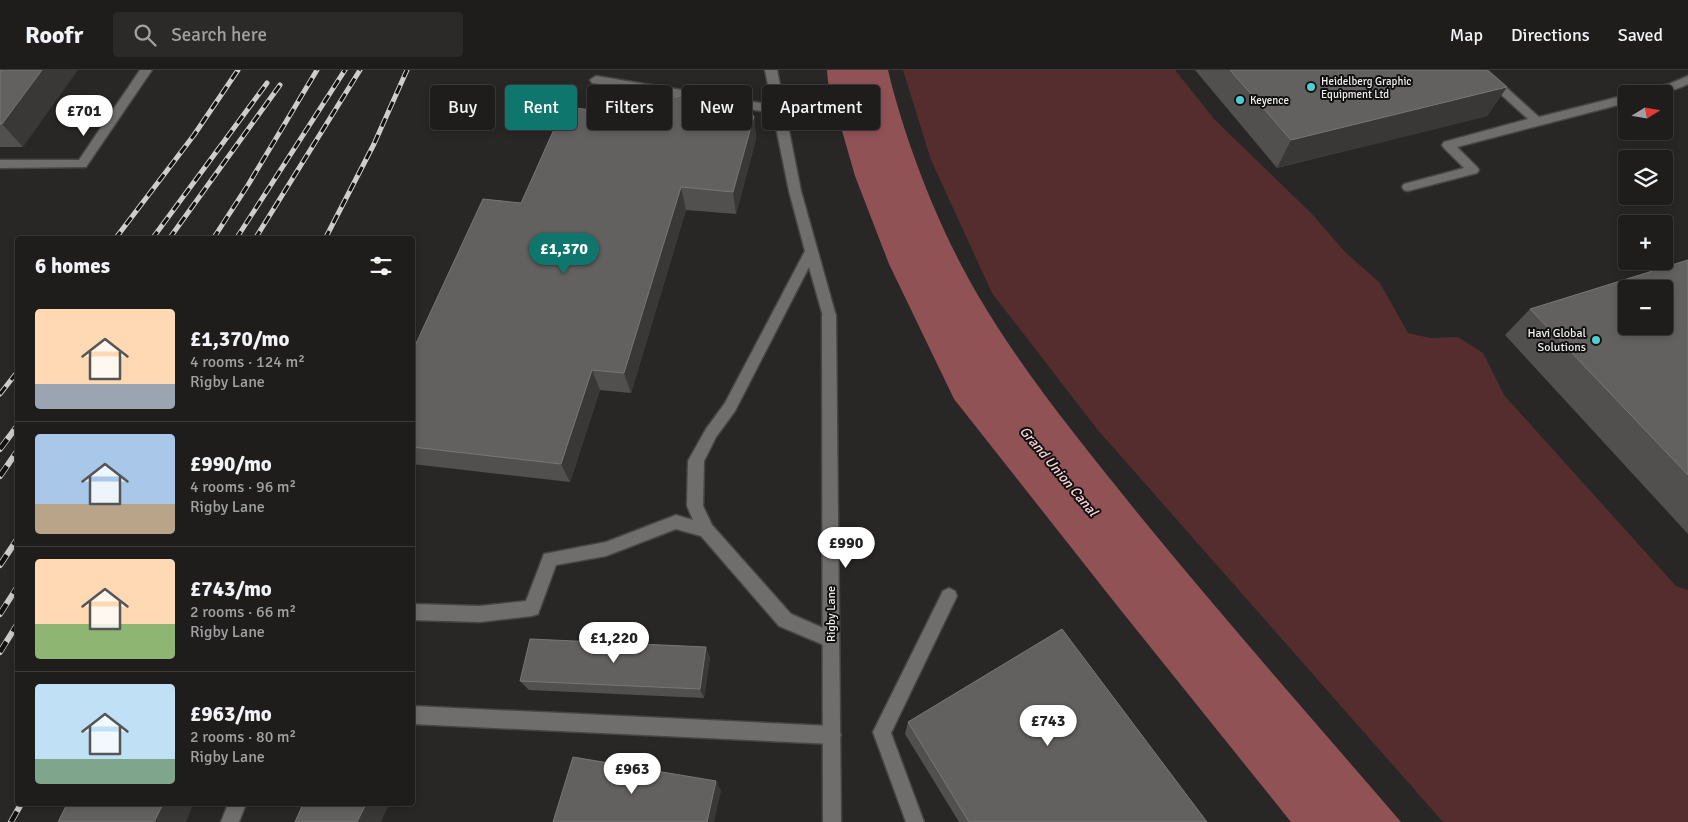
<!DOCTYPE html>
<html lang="en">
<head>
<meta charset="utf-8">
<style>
  :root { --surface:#1f1c1c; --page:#2c2929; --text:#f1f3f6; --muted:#a1a1a3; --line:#3c3a3b; --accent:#0f766e }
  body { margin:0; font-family:Signika,sans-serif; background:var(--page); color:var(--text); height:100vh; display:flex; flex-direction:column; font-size:19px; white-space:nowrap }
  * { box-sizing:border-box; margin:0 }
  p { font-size:16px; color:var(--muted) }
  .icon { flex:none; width:28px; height:28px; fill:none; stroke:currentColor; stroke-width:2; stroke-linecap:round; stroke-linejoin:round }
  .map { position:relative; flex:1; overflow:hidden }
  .drawer { position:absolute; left:15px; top:166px; width:400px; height:570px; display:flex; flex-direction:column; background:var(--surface); border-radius:5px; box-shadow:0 2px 8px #0003,0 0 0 1px var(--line) }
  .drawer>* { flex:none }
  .hud { position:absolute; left:430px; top:15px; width:475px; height:45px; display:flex; gap:10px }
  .needle { width:32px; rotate:79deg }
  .buttons { position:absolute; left:1618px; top:15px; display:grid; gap:10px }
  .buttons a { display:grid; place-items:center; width:55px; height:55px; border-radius:5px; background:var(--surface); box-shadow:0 2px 8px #0003,0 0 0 1px var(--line); font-size:25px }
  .price { position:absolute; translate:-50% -42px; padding:0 11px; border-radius:18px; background:#fff; color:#222; font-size:16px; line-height:32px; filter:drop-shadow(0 1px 2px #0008) }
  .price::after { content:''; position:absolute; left:50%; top:30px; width:15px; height:11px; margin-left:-8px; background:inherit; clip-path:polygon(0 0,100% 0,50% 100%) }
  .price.current { background:var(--accent); color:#fff }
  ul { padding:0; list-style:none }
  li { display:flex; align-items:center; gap:15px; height:125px; padding:0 20px }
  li+li { border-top:1px solid var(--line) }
  li span { display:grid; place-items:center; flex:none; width:140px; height:100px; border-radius:5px; color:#555 }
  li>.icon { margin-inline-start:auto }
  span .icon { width:60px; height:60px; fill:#fffc; stroke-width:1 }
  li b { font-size:21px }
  h2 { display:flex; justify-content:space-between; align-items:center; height:60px; padding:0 20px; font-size:21px }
  .chip { padding:0 18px; border-radius:5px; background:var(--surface); box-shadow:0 2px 8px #0003,0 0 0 1px var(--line); font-size:18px; line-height:45px }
  .chip.current { background:var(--accent); color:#fff }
  header { display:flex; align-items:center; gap:30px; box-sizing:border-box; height:70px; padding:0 25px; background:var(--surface); border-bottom:1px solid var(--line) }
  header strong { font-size:24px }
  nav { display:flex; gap:28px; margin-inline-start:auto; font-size:18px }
  .search { width:350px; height:45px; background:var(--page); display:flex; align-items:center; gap:12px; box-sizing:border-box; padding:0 18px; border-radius:5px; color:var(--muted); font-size:19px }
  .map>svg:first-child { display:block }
  .green { fill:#552d2f }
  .water { fill:#915256 }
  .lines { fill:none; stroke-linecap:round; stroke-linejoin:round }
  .lane-casing { stroke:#474444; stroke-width:3 }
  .street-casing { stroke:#474444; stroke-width:3 }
  .lane { fill:#706d6d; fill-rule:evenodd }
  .street { fill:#706d6d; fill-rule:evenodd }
  .rail-far1-casing { stroke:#cfcccc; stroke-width:5 }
  .rail-casing { stroke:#cfcccc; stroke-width:6 }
  .rail-far1 { stroke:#111010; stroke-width:3; stroke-dasharray:9; stroke-linecap:butt }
  .rail { stroke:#111010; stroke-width:4.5; stroke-dasharray:12; stroke-linecap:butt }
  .wall { fill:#524f4f }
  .shaded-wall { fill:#3a3737 }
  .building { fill:#636060; stroke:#797676; fill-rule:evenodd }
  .poi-dot { fill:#52cdcf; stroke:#111010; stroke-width:2 }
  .labels { text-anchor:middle; stroke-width:4; stroke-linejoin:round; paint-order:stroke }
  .far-poi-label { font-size:11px; fill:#efeded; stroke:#111010; text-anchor:start }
  .poi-label { font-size:12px; fill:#efeded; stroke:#111010; text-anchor:end }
  .street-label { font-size:12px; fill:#efeded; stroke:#111010 }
  .water-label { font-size:14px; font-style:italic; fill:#fad2d2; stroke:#111010 }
</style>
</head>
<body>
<header>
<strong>Roofr</strong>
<div class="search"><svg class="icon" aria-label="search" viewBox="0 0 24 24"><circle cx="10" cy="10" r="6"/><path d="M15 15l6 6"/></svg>Search here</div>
<nav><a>Map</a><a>Directions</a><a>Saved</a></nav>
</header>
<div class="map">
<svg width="1688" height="752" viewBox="0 0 1688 752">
  <rect width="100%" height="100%" fill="#292626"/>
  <polygon class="green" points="903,0 1175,0 1215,50 1311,143 1345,182 1380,213 1408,263 1430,268 1458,267 1483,283 1504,325 1676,516 1688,520 1688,752 1443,752 1097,359 992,223 931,90"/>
  <path class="water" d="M827,0H888C906,75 940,161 979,227C1025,305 1083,375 1140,446C1225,550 1314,651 1401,752H1291L1119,538L954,329L889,194L855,106L828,12Z"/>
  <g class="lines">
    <g class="lane-casing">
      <g id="lane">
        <polygon points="765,0 777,0 801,121 836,246 834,250 829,251 824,250 809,197 735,341 716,367 704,391 703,436 712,455 791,544 837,564 839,570 837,576 831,578 779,556 701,466 676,459 606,486 556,495 538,544 532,546 480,552 412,550 412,534 480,536 526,531 544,484 606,472 676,445 693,450 687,436 688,391 706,359 725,333 805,181 789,121 773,43 731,36 725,32 731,28 772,35"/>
        <polygon points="1474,0 1487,0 1539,47 1626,25 1626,33 1457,77 1477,97 1479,100 1477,103 1408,121 1404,120 1402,117 1404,114 1464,98 1444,78 1442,75 1444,72 1528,49"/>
        <polygon points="596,6 706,24 712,28 706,32 592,13 590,10"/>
        <path d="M1688,6V14C1672,22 1657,24 1639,24L1641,21L1669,14Z"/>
        <polygon points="949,518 955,521 957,526 891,663 924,752 906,752 873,662 943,521"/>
        <polygon points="412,636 832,656 838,659 841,665 838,671 832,674 412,654"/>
        <polygon points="228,734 246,734 239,752 221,752"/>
      </g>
    </g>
    <g class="street-casing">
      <g id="street">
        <polygon points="140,0 152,0 86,97 0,98 0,90 79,90"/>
        <polygon points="829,241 834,242 836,246 841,752 823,752 822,246 824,242"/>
      </g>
    </g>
    <use href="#lane" class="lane"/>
    <use href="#street" class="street"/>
    <g class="rail-far1-casing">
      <g id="rail-far1">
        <polyline points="115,169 194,65 238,0"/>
        <polyline points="152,169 267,13"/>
        <polyline points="169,169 280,15"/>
        <polyline points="213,169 248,115 317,0"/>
        <polyline points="236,169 345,0"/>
        <polyline points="255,169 360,0"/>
        <polyline points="325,169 374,74 407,0"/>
        <polyline points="0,324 18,301"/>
      </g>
    </g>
    <g class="rail-casing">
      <g id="rail">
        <polyline points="0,379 18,355"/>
        <polyline points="0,406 18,380"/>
        <polyline points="0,495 18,468"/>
        <polyline points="0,544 18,516"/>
        <polyline points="0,582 18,553"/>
        <polyline points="11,752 21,734"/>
      </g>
    </g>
    <use href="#rail-far1" class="rail-far1"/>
    <use href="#rail" class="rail"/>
  </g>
  <g class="wall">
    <polygon points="0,0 23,77 0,77"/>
    <polygon points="1195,0 1487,0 1507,17 1487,46 1277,98"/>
    <polygon points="631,44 751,45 754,46 756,69 736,144 686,140 631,323 600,320 570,412 412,394 412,282 521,133"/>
    <polygon points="1688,190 1688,464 1505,265 1530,239"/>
    <polygon points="710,587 704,628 529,620 520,611"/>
    <polygon points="908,652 1207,752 959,752 905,664"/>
  </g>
  <g class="shaded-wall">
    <polygon points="42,0 78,0 23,77 2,54"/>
    <polygon points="1507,17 1487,46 1277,98 1291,70"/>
    <polygon points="750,31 752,53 754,46 756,69 736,144 733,122"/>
    <polygon points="681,117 686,140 631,323 624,303"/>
    <polygon points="592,300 600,320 570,412 561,394"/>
    <polygon points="706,577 710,587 704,628 700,619"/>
    <polygon points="716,711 721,721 714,752 707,752"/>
    <polygon points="163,734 193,734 186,752 154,752"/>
    <polygon points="366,734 389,734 381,752 357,752"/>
  </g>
  <g class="building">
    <polygon points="0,0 42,0 2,54 0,54"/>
    <polygon points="1230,0 1487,0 1507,17 1291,70"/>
    <polygon points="707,20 750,31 747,44 754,46 733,122 681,117 624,303 592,300 561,394 412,377 412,282 483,129 521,133 564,37 631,44 634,36"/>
    <path d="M1688,190V405L1530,239ZM1626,219H1664V256H1626Z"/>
    <polygon points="1062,559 1207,752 969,752 908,652"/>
    <polygon points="530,569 706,577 700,619 520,611"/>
    <polygon points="573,687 716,711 707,752 553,752"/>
    <polygon points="67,734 163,734 154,752 58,752"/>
    <polygon points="303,734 366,734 357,752 295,752"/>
  </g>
  <g class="poi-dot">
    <circle cx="1311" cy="17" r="5"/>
    <circle cx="1240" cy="30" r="5"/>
    <circle cx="1596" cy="270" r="5"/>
  </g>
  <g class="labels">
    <g class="far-poi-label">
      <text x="1321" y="15">Heidelberg Graphic<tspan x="1321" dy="13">Equipment Ltd</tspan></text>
      <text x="1250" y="34">Keyence</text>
    </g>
    <g class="poi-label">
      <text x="1586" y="267">Havi Global<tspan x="1586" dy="14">Solutions</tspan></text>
    </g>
    <g class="street-label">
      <text transform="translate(831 544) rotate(-90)" y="4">Rigby Lane</text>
    </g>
    <g class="water-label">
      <text transform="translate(1059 401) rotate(50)" y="5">Grand Union Canal</text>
    </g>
  </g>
</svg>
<div class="buttons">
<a><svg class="needle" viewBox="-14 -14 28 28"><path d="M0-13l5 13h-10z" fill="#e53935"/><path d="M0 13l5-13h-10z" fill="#a1a1a3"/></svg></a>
<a><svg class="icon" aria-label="layers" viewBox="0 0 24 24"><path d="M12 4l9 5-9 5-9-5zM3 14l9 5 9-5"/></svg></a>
<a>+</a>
<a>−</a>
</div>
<b class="price" style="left:84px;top:67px">£701</b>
<b class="price current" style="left:564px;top:205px">£1,370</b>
<b class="price" style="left:846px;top:499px">£990</b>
<b class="price" style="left:614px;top:594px">£1,220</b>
<b class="price" style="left:1048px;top:677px">£743</b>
<b class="price" style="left:632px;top:725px">£963</b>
<div class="hud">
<a class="chip">Buy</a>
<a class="chip current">Rent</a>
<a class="chip">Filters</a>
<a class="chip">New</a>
<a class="chip">Apartment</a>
</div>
<section class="drawer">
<h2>6 homes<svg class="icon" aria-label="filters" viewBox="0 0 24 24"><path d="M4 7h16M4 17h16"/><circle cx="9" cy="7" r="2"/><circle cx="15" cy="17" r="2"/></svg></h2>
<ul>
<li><span style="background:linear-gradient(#ffd9b3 75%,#9aa5b1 0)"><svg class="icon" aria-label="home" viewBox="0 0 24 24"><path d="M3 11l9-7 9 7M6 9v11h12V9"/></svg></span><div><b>£1,370/mo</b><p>4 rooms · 124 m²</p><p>Rigby Lane</p></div></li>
<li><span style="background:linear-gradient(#a9c7e8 70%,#b9a48a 0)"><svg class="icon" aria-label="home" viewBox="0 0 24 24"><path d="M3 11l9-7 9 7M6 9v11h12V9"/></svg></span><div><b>£990/mo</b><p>4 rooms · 96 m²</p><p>Rigby Lane</p></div></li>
<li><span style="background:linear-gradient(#ffd9b3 65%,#8fb573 0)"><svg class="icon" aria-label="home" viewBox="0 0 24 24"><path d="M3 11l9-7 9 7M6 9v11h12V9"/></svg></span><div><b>£743/mo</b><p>2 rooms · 66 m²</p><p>Rigby Lane</p></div></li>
<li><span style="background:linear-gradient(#bfe0f5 75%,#7fa58c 0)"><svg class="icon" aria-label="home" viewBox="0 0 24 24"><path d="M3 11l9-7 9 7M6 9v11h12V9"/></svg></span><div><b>£963/mo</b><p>2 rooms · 80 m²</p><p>Rigby Lane</p></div></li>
</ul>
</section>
</div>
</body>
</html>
